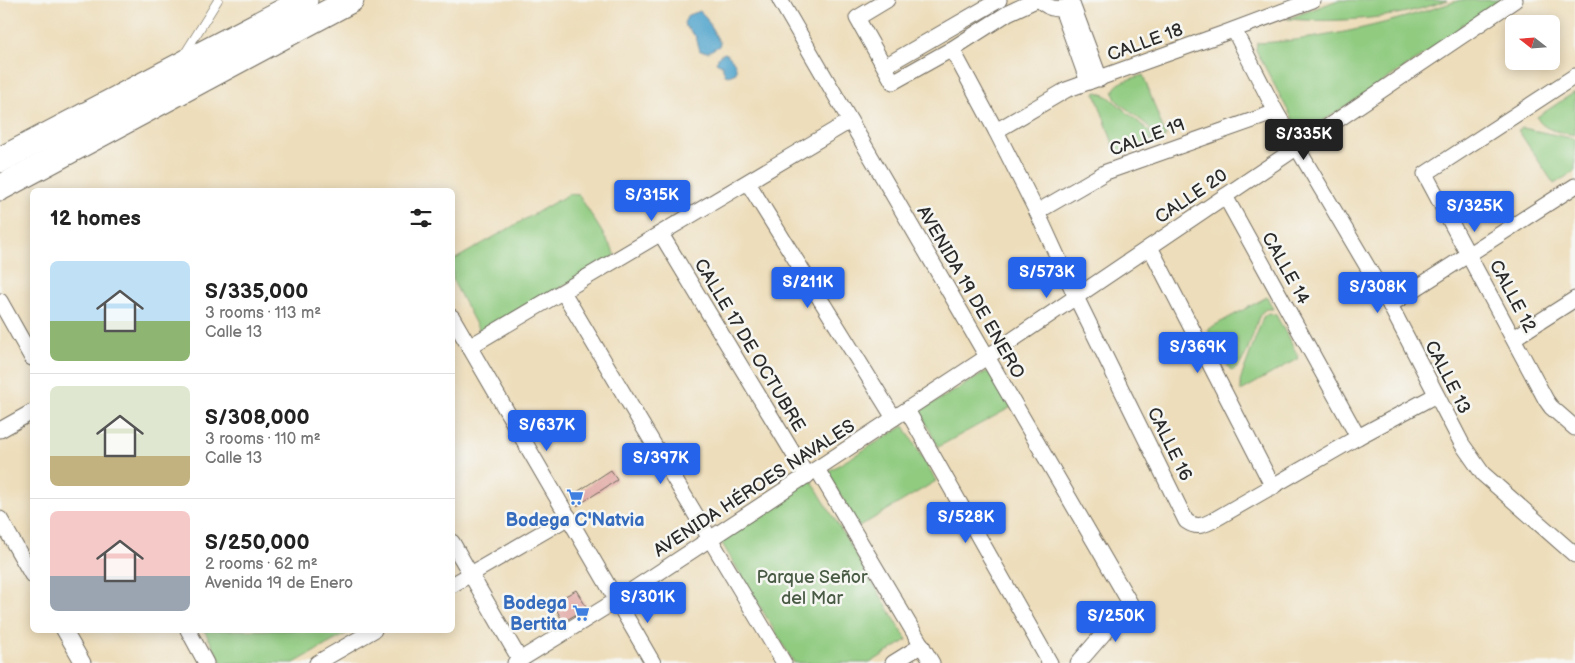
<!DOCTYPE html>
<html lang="en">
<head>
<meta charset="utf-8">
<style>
  :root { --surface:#fff; --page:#f2f2f2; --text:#222; --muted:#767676; --line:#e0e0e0; --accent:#2563eb }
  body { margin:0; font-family:"Balsamiq Sans",sans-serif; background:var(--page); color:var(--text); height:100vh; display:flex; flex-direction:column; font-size:19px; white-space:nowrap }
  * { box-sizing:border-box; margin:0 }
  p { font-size:16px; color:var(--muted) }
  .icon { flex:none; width:28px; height:28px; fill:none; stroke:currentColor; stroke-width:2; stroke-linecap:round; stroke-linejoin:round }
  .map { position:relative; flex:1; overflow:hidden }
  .side { position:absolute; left:30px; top:188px; width:425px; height:445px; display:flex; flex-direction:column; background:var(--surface); border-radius:8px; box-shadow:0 2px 12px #0003 }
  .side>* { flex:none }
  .needle { width:32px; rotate:287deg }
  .fabs { position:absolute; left:1505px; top:15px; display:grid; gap:10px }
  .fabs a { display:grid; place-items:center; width:55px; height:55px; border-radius:8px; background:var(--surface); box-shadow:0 2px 12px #0003; font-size:25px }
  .price { position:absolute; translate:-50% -42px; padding:0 11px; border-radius:5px; background:var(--accent); color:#fff; font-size:16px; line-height:32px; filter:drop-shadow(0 1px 2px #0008) }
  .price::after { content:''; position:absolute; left:50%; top:30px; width:15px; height:11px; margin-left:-8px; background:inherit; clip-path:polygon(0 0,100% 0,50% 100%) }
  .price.selected { background:#222; color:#fff }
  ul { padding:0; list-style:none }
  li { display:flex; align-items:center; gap:15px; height:125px; padding:0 20px }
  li+li { border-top:1px solid var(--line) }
  li span { display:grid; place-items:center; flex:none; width:140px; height:100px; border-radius:8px; color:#555 }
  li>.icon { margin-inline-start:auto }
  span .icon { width:60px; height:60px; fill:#fffc; stroke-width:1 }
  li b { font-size:21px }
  h2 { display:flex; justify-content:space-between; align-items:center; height:60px; padding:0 20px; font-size:21px }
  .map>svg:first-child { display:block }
  .green { fill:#90cb80; stroke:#5e7b56 }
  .water { fill:#51a4cc; stroke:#3e687c }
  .building { fill:#e2aca8 }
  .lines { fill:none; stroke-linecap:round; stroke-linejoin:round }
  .service-casing { stroke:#6f695d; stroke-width:9 }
  .minor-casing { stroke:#6f695d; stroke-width:17 }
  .trunk-casing { stroke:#6f695d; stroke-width:27 }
  .service { stroke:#fff; stroke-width:8 }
  .minor { stroke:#fff; stroke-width:15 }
  .trunk { stroke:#fff; stroke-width:25 }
  .labels { text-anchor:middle; stroke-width:5; stroke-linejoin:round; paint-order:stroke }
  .street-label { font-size:18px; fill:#2b2b2b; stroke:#f6f6f2 }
  .shop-label { font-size:18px; font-weight:bold; fill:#366cbe; stroke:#f6f6f2 }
  .park-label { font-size:18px; fill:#495b44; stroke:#f6f6f2 }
</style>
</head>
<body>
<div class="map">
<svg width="1575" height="663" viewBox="0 0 1575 663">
  <rect width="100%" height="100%" fill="#f6f6f2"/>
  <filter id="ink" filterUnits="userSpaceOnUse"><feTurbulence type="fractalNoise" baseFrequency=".02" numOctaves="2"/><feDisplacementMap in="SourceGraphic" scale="10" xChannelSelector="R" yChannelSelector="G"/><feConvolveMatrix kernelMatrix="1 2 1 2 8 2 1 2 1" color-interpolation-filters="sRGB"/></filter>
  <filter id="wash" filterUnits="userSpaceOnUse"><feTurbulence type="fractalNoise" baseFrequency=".0096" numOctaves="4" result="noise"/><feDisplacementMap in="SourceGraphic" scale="20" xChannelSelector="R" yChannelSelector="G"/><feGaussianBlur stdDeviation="1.12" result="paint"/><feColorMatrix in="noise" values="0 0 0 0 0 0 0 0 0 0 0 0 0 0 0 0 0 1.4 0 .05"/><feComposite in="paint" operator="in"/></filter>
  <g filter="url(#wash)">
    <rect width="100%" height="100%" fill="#edddba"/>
    <g class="green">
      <path d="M1338,0H1448C1397,19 1341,23 1287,19Z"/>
      <path d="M1460,0H1506L1471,23L1462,24L1459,32L1306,132L1301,130V125L1299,122L1293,120L1256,50L1257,43C1327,40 1394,22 1460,0Z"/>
      <path d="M1143,75L1166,137L1152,142L1154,135L1148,126L1117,101C1104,83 1132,79 1143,75Z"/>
      <polygon points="1098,92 1109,97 1148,130 1152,136 1149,143 1117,155 1095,93"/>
      <path d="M1575,92V135C1562,132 1542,131 1537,117Z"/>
      <polygon points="1523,128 1575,139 1575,171 1554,184 1518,130"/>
      <polygon points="569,194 579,195 616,255 481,334 453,281 452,261"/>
      <path d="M1267,297L1273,309H1266L1261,313C1253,327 1247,367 1231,371L1208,329Z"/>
      <polygon points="1268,313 1276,315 1299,358 1241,391 1240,381 1263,317"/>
      <polygon points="988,371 1017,404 938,447 920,411"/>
      <polygon points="904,426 936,481 859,527 827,472"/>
      <polygon points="810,478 907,640 870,663 794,663 717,535"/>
      <polygon points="204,630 353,630 294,663 222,663"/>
    </g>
    <g class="water">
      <polygon points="700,11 705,16 720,43 719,46 708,52 700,51 696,37 685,26 684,23 688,15"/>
      <path d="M725,53C731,56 738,66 736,73L729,76L725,75L722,65L716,62L720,55Z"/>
    </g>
    <g id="blocks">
      <g class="building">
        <polygon points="611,470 617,480 577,506 571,496"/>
        <polygon points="576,590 587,608 563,622 553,603"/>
      </g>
    </g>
  </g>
  <g filter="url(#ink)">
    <use href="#blocks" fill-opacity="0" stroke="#6f695d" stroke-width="1"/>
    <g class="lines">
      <g class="service-casing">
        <polyline id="service" points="185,53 218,0"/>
      </g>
      <g class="minor-casing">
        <g id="minor">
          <polyline points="780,0 1130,603 1078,663"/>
          <polyline points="887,0 857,18 893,82 952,49 1008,13 1036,0"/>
          <path d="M1040,0C1049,10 1060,11 1072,5"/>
          <polyline points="1072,4 1100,79"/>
          <polyline points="1062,9 1088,82"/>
          <polyline points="1234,30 1276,112 1390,305 1462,444 1483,474 1575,555"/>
          <path d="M952,49L996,131L1037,212L1076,297L1186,521C1196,528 1202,526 1212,521L1358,437L1436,395"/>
          <polyline points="885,66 999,0"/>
          <polyline points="1575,76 1425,174 1546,400 1551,407 1575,428"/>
          <polyline points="996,131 1066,90 1222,34 1313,0"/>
          <polyline points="748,183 894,418"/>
          <polyline points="1225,196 1358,437"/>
          <polyline points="1037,212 1106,172 1276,112"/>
          <polyline points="661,234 807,476"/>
          <polyline points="1150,247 1273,487"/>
          <polyline points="563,292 784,663"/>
          <polyline points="0,301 32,358"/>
          <polyline points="1390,305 1575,186"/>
          <polyline points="452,317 653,663"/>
          <polyline points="1514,338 1575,299"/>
          <polyline points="469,347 850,121"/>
          <polyline points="907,410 1050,663"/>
          <polyline points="0,430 32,412"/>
          <polyline points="817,469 932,663"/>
          <polyline points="0,519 32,575"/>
          <polyline points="452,542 520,660"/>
          <polyline points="452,585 569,517"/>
          <polyline points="64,630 83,663"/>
          <polyline points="188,630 206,663"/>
          <polyline points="317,663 374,630"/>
          <polyline points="515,663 617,600 999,349 1515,0"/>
          <polyline points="893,663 922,645"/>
        </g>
      </g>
      <g class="trunk-casing">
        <g id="trunk">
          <polyline points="0,160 305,0"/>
          <polyline points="0,188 351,0"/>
        </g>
      </g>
      <use href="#service" class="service"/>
      <use href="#minor" class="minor"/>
      <use href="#trunk" class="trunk"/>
    </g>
  </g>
  <defs>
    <g id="supermarket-bare" transform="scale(1.35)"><path d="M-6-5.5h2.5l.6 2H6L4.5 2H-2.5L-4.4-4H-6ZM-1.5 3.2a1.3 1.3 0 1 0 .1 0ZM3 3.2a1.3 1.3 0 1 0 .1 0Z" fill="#3f7fe0" stroke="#f6f6f2" stroke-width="2.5" paint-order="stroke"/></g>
  </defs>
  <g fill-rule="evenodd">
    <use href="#supermarket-bare" x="575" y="497"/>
    <use href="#supermarket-bare" x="581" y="613"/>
  </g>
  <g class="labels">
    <g class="street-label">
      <text transform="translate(1145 42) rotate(-20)" y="6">CALLE 18</text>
      <text transform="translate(1147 137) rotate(-20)" y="6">CALLE 19</text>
      <text transform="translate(1191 196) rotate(-34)" y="6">CALLE 20</text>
      <text transform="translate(1286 268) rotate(61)" y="6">CALLE 14</text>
      <text transform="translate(971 292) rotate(60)" y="6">AVENIDA 19 DE ENERO</text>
      <text transform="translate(1513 296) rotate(62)" y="6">CALLE 12</text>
      <text transform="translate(750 345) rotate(59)" y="6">CALLE 17 DE OCTUBRE</text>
      <text transform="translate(1448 377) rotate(63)" y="6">CALLE 13</text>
      <text transform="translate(1170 444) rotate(64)" y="6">CALLE 16</text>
      <text transform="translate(754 488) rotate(-33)" y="6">AVENIDA HÉROES NAVALES</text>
    </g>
    <g class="shop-label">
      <text x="575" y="526">Bodega C'Natvia</text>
      <text x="567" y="609" text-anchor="end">Bodega<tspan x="567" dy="21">Bertita</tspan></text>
    </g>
    <g class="park-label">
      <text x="812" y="583">Parque Señor<tspan x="812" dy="21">del Mar</tspan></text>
    </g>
  </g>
</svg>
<div class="fabs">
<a><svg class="needle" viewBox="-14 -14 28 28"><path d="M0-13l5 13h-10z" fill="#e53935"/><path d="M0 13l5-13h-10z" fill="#767676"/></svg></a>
</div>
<b class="price selected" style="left:1304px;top:161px">S/335K</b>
<b class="price" style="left:652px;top:222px">S/315K</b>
<b class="price" style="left:1475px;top:233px">S/325K</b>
<b class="price" style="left:1047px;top:299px">S/573K</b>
<b class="price" style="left:808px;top:309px">S/211K</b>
<b class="price" style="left:1378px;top:314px">S/308K</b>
<b class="price" style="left:1198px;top:374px">S/369K</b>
<b class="price" style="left:547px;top:452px">S/637K</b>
<b class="price" style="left:661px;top:485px">S/397K</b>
<b class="price" style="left:966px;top:544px">S/528K</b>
<b class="price" style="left:648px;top:624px">S/301K</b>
<b class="price" style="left:1116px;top:643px">S/250K</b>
<section class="side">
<h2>12 homes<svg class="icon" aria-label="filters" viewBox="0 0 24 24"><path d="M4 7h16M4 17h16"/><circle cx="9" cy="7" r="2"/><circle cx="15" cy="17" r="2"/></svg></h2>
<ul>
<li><span style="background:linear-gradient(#bfe0f5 60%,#8fb573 0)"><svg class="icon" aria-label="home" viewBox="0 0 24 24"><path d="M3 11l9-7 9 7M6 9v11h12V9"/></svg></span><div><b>S/335,000</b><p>3 rooms · 113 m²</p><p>Calle 13</p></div></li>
<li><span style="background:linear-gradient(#dfe7d0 70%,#c2b280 0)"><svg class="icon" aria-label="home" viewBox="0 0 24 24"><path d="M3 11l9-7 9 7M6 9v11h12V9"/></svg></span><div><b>S/308,000</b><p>3 rooms · 110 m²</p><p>Calle 13</p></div></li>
<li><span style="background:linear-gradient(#f6c9c9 65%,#9aa5b1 0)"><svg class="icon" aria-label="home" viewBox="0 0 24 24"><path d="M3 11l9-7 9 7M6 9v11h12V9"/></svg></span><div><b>S/250,000</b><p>2 rooms · 62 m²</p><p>Avenida 19 de Enero</p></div></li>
</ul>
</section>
</div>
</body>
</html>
